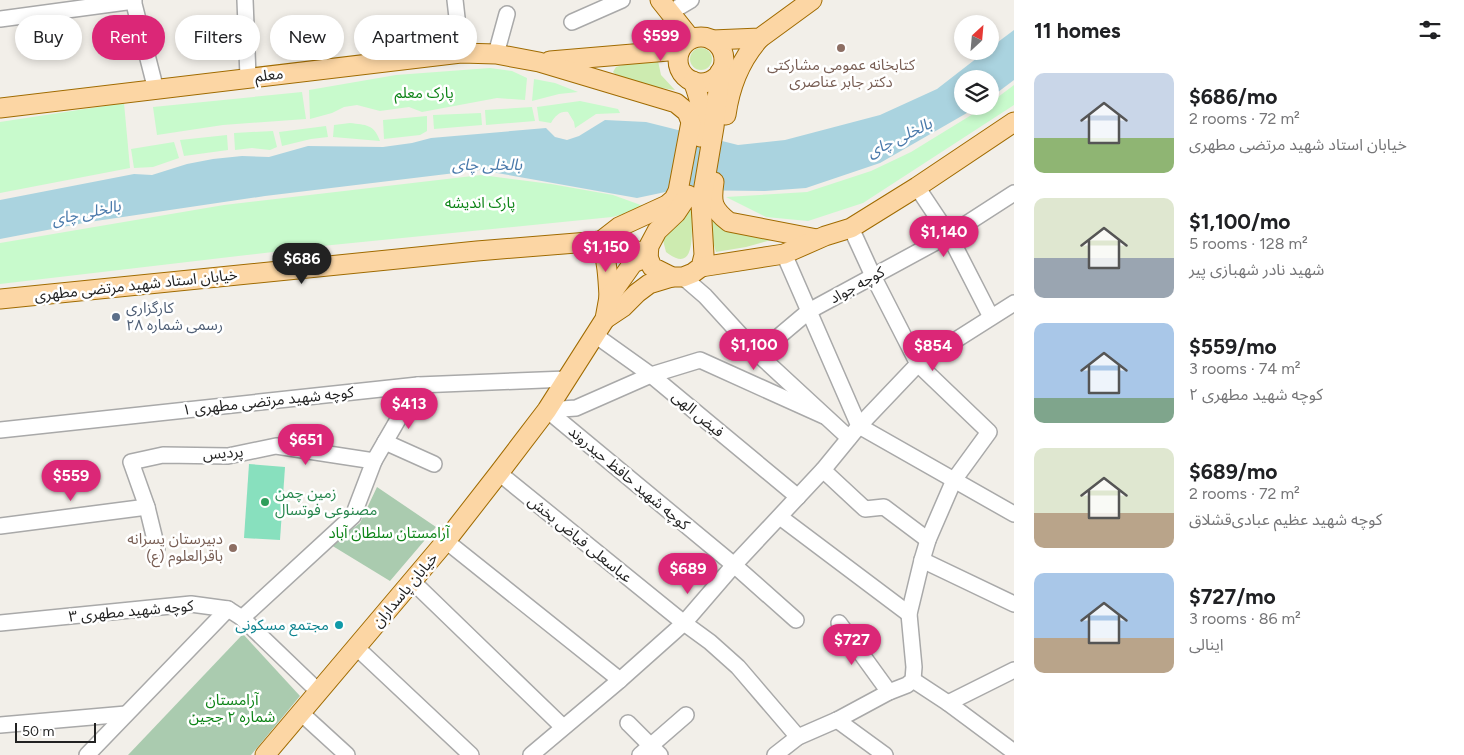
<!DOCTYPE html>
<html lang="en">
<head>
<meta charset="utf-8">
<style>
  :root { --surface:#fff; --page:#f2f2f2; --text:#202124; --muted:#757577; --accent:#db2777 }
  body { margin:0; font-family:Figtree,"Noto Sans Arabic",sans-serif; background:var(--page); color:var(--text); height:100vh; display:flex; flex-direction:column; font-size:19px; white-space:nowrap }
  * { box-sizing:border-box; margin:0 }
  p { font-size:16px; color:var(--muted) }
  .icon { flex:none; width:28px; height:28px; fill:none; stroke:currentColor; stroke-width:2; stroke-linecap:round; stroke-linejoin:round }
  .map { position:relative; flex:1; overflow:hidden }
  .details { display:flex; flex-direction:column; background:var(--surface); width:450px }
  .details>* { flex:none }
  .top-card { position:absolute; left:15px; top:15px; width:475px; height:45px; display:flex; gap:10px }
  .needle { width:32px; rotate:26deg }
  .buttons { position:absolute; left:954px; top:15px; display:grid; gap:10px }
  .buttons a { display:grid; place-items:center; width:45px; height:45px; border-radius:50%; background:var(--surface); box-shadow:0 2px 8px #0003; font-size:25px }
  .scale { position:absolute; left:15px; bottom:12px; width:81px; box-sizing:border-box; padding-left:5px; border:2px solid #222; border-top:0; font-size:14px; line-height:18px; white-space:nowrap; color:#222; -webkit-text-stroke:4px #fff; paint-order:stroke }
  .price { position:absolute; translate:-50% -42px; padding:0 11px; border-radius:18px; background:var(--accent); color:#fff; font-size:16px; line-height:32px; filter:drop-shadow(0 1px 2px #0008) }
  .price::after { content:''; position:absolute; left:50%; top:30px; width:15px; height:11px; margin-left:-8px; background:inherit; clip-path:polygon(0 0,100% 0,50% 100%) }
  .price.on { background:#222; color:#fff }
  ul { padding:0; list-style:none }
  li { display:flex; align-items:center; gap:15px; height:125px; padding:0 20px }
  li span { display:grid; place-items:center; flex:none; width:140px; height:100px; border-radius:10px; color:#555 }
  li>.icon { margin-inline-start:auto }
  span .icon { width:60px; height:60px; fill:#fffc; stroke-width:1 }
  li b { font-size:21px }
  h2 { display:flex; justify-content:space-between; align-items:center; height:60px; padding:0 20px; font-size:21px }
  .tag { padding:0 18px; border-radius:22px; background:var(--surface); box-shadow:0 2px 8px #0003; font-size:18px; line-height:45px }
  .tag.on { background:var(--accent); color:#fff }
  main { display:flex; flex:1; min-height:0 }
  .map>svg:first-child { display:block }
  .grass { fill:#cdebb0 }
  .cemetery { fill:#aacbaf }
  .park { fill:#c8facc }
  .pitch { fill:#88e0be }
  .water { fill:#aad3df }
  .lines { fill:none; stroke-linecap:round; stroke-linejoin:round }
  .minor-casing { stroke:#a9a9a9; stroke-width:18 }
  .major-casing { stroke:#a06b00; stroke-width:21 }
  .minor { stroke:#fff; stroke-width:15 }
  .major { stroke:#fcd6a4; stroke-width:19 }
  .education-dot { fill:#8d6e63; stroke:#fff; stroke-width:2 }
  .service-dot { fill:#5c6f8a; stroke:#fff; stroke-width:2 }
  .leisure-dot { fill:#2e9e5b; stroke:#fff; stroke-width:2 }
  .culture-dot { fill:#0f9aa8; stroke:#fff; stroke-width:2 }
  .labels { text-anchor:middle; stroke-width:5; stroke-linejoin:round; paint-order:stroke }
  .education-label { font-size:15px; fill:#785e54; stroke:#fff }
  .street-label { font-size:15px; fill:#222; stroke:#fff }
  .park-label { font-size:15px; fill:#0c8416; stroke:#fff }
  .service-label { font-size:15px; fill:#4e5e75; stroke:#fff; text-anchor:start }
  .leisure-label { font-size:15px; fill:#27864d; stroke:#fff; text-anchor:start }
  .culture-label { font-size:15px; fill:#0d838f; stroke:#fff; text-anchor:end }
  .water-label { font-size:16px; font-style:italic; fill:#4a7aab; stroke:#fff }
</style>
</head>
<body>
<main>
<div class="map">
<svg width="1014" height="755" viewBox="0 0 1014 755">
  <rect width="100%" height="100%" fill="#f2efe9"/>
  <g class="grass">
    <circle cx="701" cy="59" r="11"/>
    <path d="M654,56L658,61L661,75L675,90C658,87 625,85 613,72L616,67Z"/>
    <path d="M696,196C695,202 693,209 692,216C691,231 697,276 666,252L663,240L665,235Z"/>
    <polygon points="710,212 733,232 745,235 774,236 775,239 746,247 716,252 713,242"/>
  </g>
  <g class="cemetery">
    <polygon points="377,487 436,527 390,581 331,545 360,523"/>
    <polygon points="243,634 300,696 251,755 128,755"/>
  </g>
  <g class="park">
    <polygon points="490,68 512,71 527,78 525,100 497,98 422,112 409,107 380,111 357,105 344,107 332,113 310,119 309,90 396,75"/>
    <polygon points="534,79 555,83 578,92 559,94 532,101"/>
    <polygon points="1014,85 1014,105 863,203 808,221 766,217 726,197 807,192 871,171 911,152 986,106 990,106 990,103"/>
    <polygon points="302,92 306,119 223,125 157,135 153,107"/>
    <path d="M580,101L618,109L620,113L596,114L575,128L574,122L568,112C560,111 555,116 551,123L539,121L537,107Z"/>
    <polygon points="124,103 130,168 0,193 0,122"/>
    <polygon points="532,107 535,121 486,125 485,110"/>
    <polygon points="481,113 482,125 434,129 433,115"/>
    <polygon points="427,116 427,131 420,135 384,139 383,120"/>
    <path d="M350,123C366,125 374,124 380,141L333,137L334,125Z"/>
    <polygon points="326,126 328,137 311,139 282,146 279,132"/>
    <polygon points="273,131 277,147 270,150 252,148 235,150 234,133"/>
    <polygon points="227,135 228,150 184,156 180,140"/>
    <polygon points="174,142 179,158 153,167 134,168 131,149"/>
    <polygon points="481,175 551,184 613,195 649,208 612,217 332,245 0,284 0,243 224,205"/>
  </g>
  <polygon class="pitch" points="249,464 285,467 280,540 244,538"/>
  <polygon class="water" points="1014,30 1014,80 990,98 990,79 962,79 962,106 979,106 880,163 806,188 765,191 675,190 637,198 480,170 265,196 89,222 0,239 0,200 134,174 152,175 187,164 213,159 242,156 269,157 308,146 383,147 412,143 431,138 546,128 555,137 567,140 579,136 605,120 646,122 738,145 785,140 880,115 937,89 986,51 990,51 990,48"/>
  <g class="lines">
    <g class="minor-casing">
      <g id="minor">
        <polyline points="133,0 156,90"/>
        <polyline points="245,0 248,77"/>
        <polyline points="455,0 461,53"/>
        <polyline points="669,13 691,0"/>
        <polyline points="0,19 134,1"/>
        <polyline points="572,22 622,0"/>
        <polyline points="496,54 507,14"/>
        <polyline points="917,187 949,235 991,317"/>
        <polyline points="784,254 859,426 1014,514"/>
        <polyline points="683,277 705,296 758,354 849,438"/>
        <polyline points="595,335 651,375 798,497"/>
        <polyline points="758,354 809,311 949,235 1014,193"/>
        <polyline points="547,410 734,565 796,620"/>
        <polyline points="547,410 576,408 651,375 700,360 824,416"/>
        <polyline points="0,430 418,385 567,379"/>
        <polyline points="385,442 434,464"/>
        <polyline points="374,461 418,385"/>
        <polyline points="823,470 865,509 884,507 928,540"/>
        <polyline points="499,473 684,623 710,642 738,667 798,737"/>
        <polyline points="780,517 909,614"/>
        <polyline points="0,526 147,507"/>
        <polyline points="446,541 620,680"/>
        <polyline points="157,548 147,507 131,462 163,455 228,456 276,446 374,461 353,516 242,618"/>
        <polyline points="922,560 1014,604"/>
        <polyline points="412,581 563,727"/>
        <polyline points="0,623 191,604 228,609 242,618 319,692"/>
        <polyline points="839,623 889,692"/>
        <polyline points="356,647 471,755"/>
        <polyline points="913,680 948,703 1014,752"/>
        <polyline points="948,703 1014,670"/>
        <polyline points="301,713 347,755"/>
        <polyline points="837,720 885,755"/>
        <polyline points="628,723 660,755"/>
        <polyline points="0,725 126,714"/>
        <polyline points="87,755 228,609"/>
        <polyline points="531,755 620,680 684,623 734,565 823,470 859,426 918,364 1014,303"/>
        <polyline points="640,755 686,715"/>
        <polyline points="775,755 798,737 837,720 889,692 907,685 913,680 914,667 909,614 922,560 928,540 954,480 989,432 918,364 873,276 851,228"/>
      </g>
    </g>
    <g class="major-casing">
      <g id="major">
        <polyline points="660,0 691,39"/>
        <circle cx="701" cy="60" r="23"/>
        <polyline points="712,40 760,38 812,0"/>
        <polyline points="550,61 680,50"/>
        <path d="M693,81C701,102 704,115 700,137"/>
        <polyline points="0,108 461,53 496,54 539,62 676,103 687,112 691,122 678,191 674,199 667,205 619,227 601,241"/>
        <path d="M726,115C730,86 741,59 760,38"/>
        <path d="M714,182C711,202 712,209 729,222L817,239"/>
        <polyline points="688,195 676,213 657,231 649,246 648,257 652,267 672,277 683,277 693,273 701,267 704,255 701,204 714,127 720,72"/>
        <path d="M601,241C607,260 608,277 609,297"/>
        <polyline points="701,267 784,254 825,236 851,228 917,187 1014,122"/>
        <polyline points="0,299 477,251 601,241 648,254"/>
        <polyline points="605,319 623,307 637,293 649,284 672,277"/>
        <polyline points="265,755 446,541 499,473 547,410 605,319 609,297 633,263 648,257"/>
      </g>
    </g>
    <use href="#minor" class="minor"/>
    <use href="#major" class="major"/>
  </g>
  <g class="education-dot">
    <circle cx="841" cy="48" r="5"/>
    <circle cx="233" cy="548" r="5"/>
  </g>
  <circle class="service-dot" cx="116" cy="317" r="5"/>
  <circle class="leisure-dot" cx="265" cy="502" r="5"/>
  <circle class="culture-dot" cx="339" cy="625" r="5"/>
  <g class="labels">
    <g class="education-label">
      <text x="841" y="70">کتابخانه عمومی مشارکتی<tspan x="841" dy="17">دکتر جابر عناصری</tspan></text>
      <text x="223" y="544" text-anchor="end">دبیرستان پسرانه<tspan x="223" dy="17">باقرالعلوم (ع)</tspan></text>
    </g>
    <g class="street-label">
      <text transform="translate(269 75) rotate(-7)" y="5">معلم</text>
      <text transform="translate(136 285) rotate(-6)" y="5">خیابان استاد شهید مرتضی مطهری</text>
      <text transform="translate(857 285) rotate(-29)" y="5">کوچه جواد</text>
      <text transform="translate(268 401) rotate(-6)" y="5">کوچه شهید مرتضی مطهری ۱</text>
      <text transform="translate(698 414) rotate(40)" y="5">فیض الهی</text>
      <text transform="translate(223 453) rotate(-4)" y="5">پردیس</text>
      <text transform="translate(629 478) rotate(40)" y="5">کوچه شهید حافظ حیدروند</text>
      <text transform="translate(580 539) rotate(39)" y="5">عباسعلی فیاض بخش</text>
      <text transform="translate(405 590) rotate(-50)" y="5">خیابان پاسداران</text>
      <text transform="translate(131 611) rotate(-5)" y="5">کوچه شهید مطهری ۳</text>
    </g>
    <g class="park-label">
      <text x="424" y="98">پارک معلم</text>
      <text x="480" y="208">پارک اندیشه</text>
      <text x="389" y="538">آرامستان سلطان آباد</text>
      <text x="232" y="705">آرامستان<tspan x="232" dy="17">شماره ۲ ججین</tspan></text>
    </g>
    <g class="service-label">
      <text x="126" y="313">کارگزاری<tspan x="126" dy="17">رسمی شماره ۲۸</tspan></text>
    </g>
    <g class="leisure-label">
      <text x="275" y="498">زمین چمن<tspan x="275" dy="17">مصنوعی فوتسال</tspan></text>
    </g>
    <g class="culture-label">
      <text x="329" y="630">مجتمع مسکونی</text>
    </g>
    <g class="water-label">
      <text transform="translate(899 137) rotate(-26)" y="6">بالخلی چای</text>
      <text x="487" y="170">بالخلی چای</text>
      <text transform="translate(86 212) rotate(-12)" y="6">بالخلی چای</text>
    </g>
  </g>
</svg>
<div class="buttons">
<a><svg class="needle" viewBox="-14 -14 28 28"><path d="M0-13l5 13h-10z" fill="#e53935"/><path d="M0 13l5-13h-10z" fill="#757577"/></svg></a>
<a><svg class="icon" aria-label="layers" viewBox="0 0 24 24"><path d="M12 4l9 5-9 5-9-5zM3 14l9 5 9-5"/></svg></a>
</div>
<div class="scale">50 m</div>
<b class="price" style="left:661px;top:62px">$599</b>
<b class="price" style="left:944px;top:258px">$1,140</b>
<b class="price" style="left:606px;top:273px">$1,150</b>
<b class="price on" style="left:302px;top:285px">$686</b>
<b class="price" style="left:754px;top:371px">$1,100</b>
<b class="price" style="left:933px;top:372px">$854</b>
<b class="price" style="left:409px;top:430px">$413</b>
<b class="price" style="left:306px;top:466px">$651</b>
<b class="price" style="left:71px;top:502px">$559</b>
<b class="price" style="left:688px;top:595px">$689</b>
<b class="price" style="left:852px;top:666px">$727</b>
<div class="top-card">
<a class="tag">Buy</a>
<a class="tag on">Rent</a>
<a class="tag">Filters</a>
<a class="tag">New</a>
<a class="tag">Apartment</a>
</div>
</div>
<section class="details">
<h2>11 homes<svg class="icon" aria-label="filters" viewBox="0 0 24 24"><path d="M4 7h16M4 17h16"/><circle cx="9" cy="7" r="2"/><circle cx="15" cy="17" r="2"/></svg></h2>
<ul>
<li><span style="background:linear-gradient(#c9d6e8 65%,#8fb573 0)"><svg class="icon" aria-label="home" viewBox="0 0 24 24"><path d="M3 11l9-7 9 7M6 9v11h12V9"/></svg></span><div><b>$686/mo</b><p>2 rooms · 72 m²</p><p>خیابان استاد شهید مرتضی مطهری</p></div></li>
<li><span style="background:linear-gradient(#dfe7d0 60%,#9aa5b1 0)"><svg class="icon" aria-label="home" viewBox="0 0 24 24"><path d="M3 11l9-7 9 7M6 9v11h12V9"/></svg></span><div><b>$1,100/mo</b><p>5 rooms · 128 m²</p><p>شهید نادر شهبازی پیر</p></div></li>
<li><span style="background:linear-gradient(#a9c7e8 75%,#7fa58c 0)"><svg class="icon" aria-label="home" viewBox="0 0 24 24"><path d="M3 11l9-7 9 7M6 9v11h12V9"/></svg></span><div><b>$559/mo</b><p>3 rooms · 74 m²</p><p>کوچه شهید مطهری ۲</p></div></li>
<li><span style="background:linear-gradient(#dfe7d0 65%,#b9a48a 0)"><svg class="icon" aria-label="home" viewBox="0 0 24 24"><path d="M3 11l9-7 9 7M6 9v11h12V9"/></svg></span><div><b>$689/mo</b><p>2 rooms · 72 m²</p><p>کوچه شهید عظیم عبادی‌قشلاق</p></div></li>
<li><span style="background:linear-gradient(#a9c7e8 65%,#b9a48a 0)"><svg class="icon" aria-label="home" viewBox="0 0 24 24"><path d="M3 11l9-7 9 7M6 9v11h12V9"/></svg></span><div><b>$727/mo</b><p>3 rooms · 86 m²</p><p>اینالی</p></div></li>
</ul>
</section>
</main>
</body>
</html>
